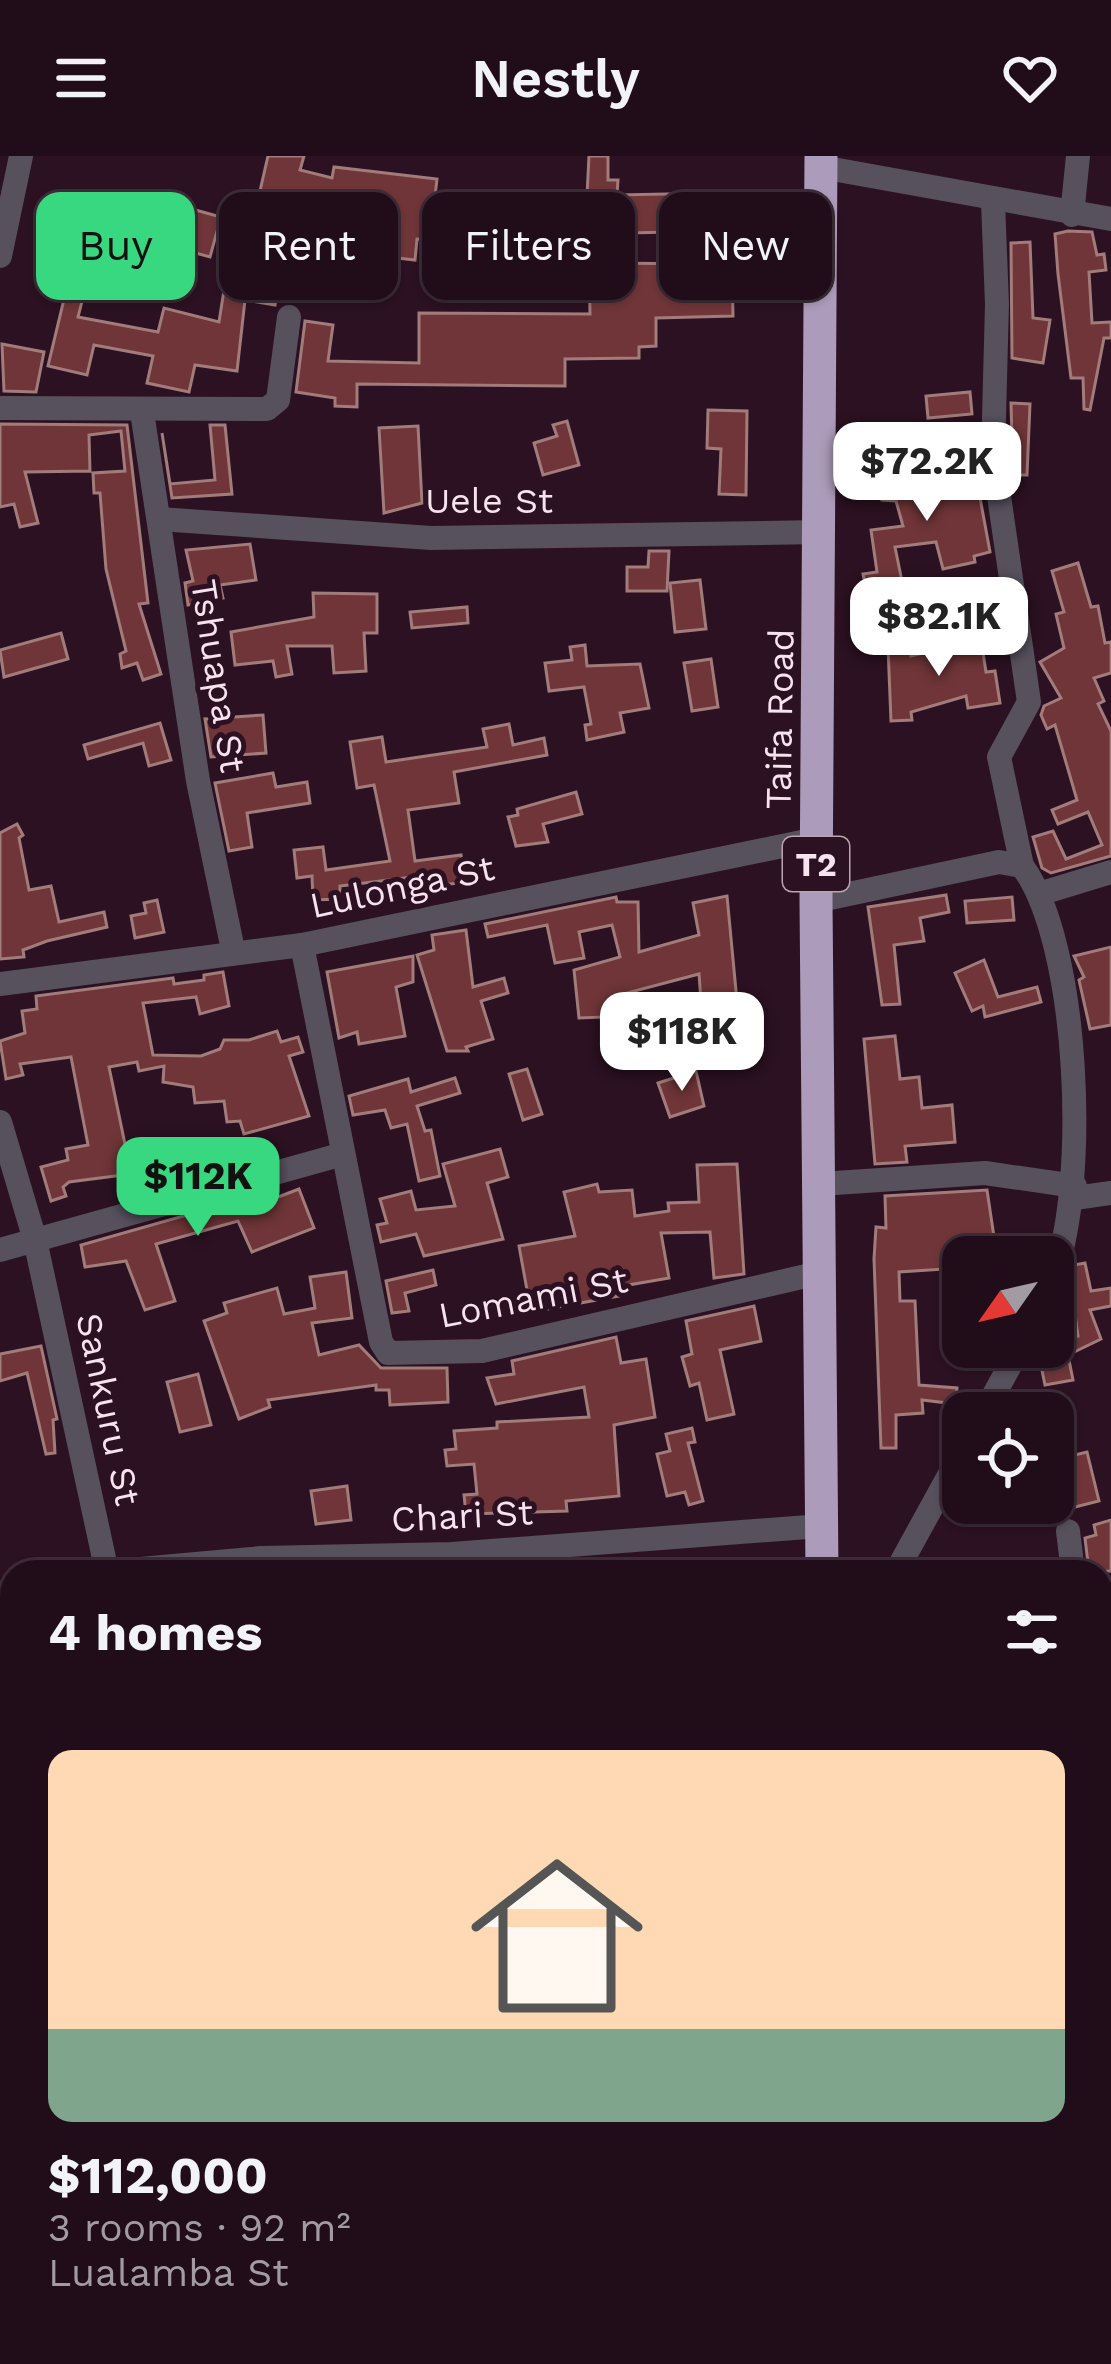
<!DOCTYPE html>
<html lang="en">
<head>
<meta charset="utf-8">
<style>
  :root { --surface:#200d19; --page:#281622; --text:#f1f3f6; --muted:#a29ca2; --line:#3d2d38; --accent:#38d880 }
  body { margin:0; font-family:"Work Sans",sans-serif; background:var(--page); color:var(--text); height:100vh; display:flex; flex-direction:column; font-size:45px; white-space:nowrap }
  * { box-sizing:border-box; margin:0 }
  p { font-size:39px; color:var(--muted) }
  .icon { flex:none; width:66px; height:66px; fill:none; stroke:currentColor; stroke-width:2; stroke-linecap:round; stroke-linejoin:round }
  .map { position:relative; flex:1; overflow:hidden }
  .details { position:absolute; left:0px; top:1404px; width:1113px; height:804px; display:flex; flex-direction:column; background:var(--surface); border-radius:36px 36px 0 0; box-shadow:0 3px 9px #0004,0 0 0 3px var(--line) }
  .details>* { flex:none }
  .top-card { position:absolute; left:36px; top:36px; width:1041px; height:108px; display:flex; gap:24px }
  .needle { width:78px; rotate:236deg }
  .tools { position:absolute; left:942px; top:1080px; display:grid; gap:24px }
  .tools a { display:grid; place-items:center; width:132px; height:132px; border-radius:24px; background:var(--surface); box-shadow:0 3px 9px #0004,0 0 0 3px var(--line); font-size:60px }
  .price { position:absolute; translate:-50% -102px; padding:0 27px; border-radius:24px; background:#fff; color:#222; font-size:39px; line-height:78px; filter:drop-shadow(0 3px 6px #0008) }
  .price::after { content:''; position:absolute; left:50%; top:72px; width:36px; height:27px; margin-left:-18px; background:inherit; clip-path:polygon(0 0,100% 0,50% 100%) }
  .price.current { background:var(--accent); color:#111 }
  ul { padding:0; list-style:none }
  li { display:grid; align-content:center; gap:24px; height:636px; padding:0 48px }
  li span { display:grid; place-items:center; height:372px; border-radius:24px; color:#555 }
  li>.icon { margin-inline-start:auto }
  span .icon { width:216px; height:216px; fill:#fffc; stroke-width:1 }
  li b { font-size:51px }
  h2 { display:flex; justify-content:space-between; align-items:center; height:144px; padding:0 48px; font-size:51px }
  .pill { padding:0 42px; border-radius:24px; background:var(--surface); box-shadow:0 3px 9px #0004,0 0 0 3px var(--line); font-size:42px; line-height:108px }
  .pill.current { background:var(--accent); color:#111 }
  header { display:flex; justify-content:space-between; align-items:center; height:156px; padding:0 48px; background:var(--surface); font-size:54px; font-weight:600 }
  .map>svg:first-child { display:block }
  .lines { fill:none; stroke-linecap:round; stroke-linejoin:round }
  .stream { stroke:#4c4460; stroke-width:6 }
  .building { fill:#6f3538; stroke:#a27b7b; stroke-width:3 }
  .minor { stroke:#57505d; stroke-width:24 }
  .highway { stroke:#ac9bba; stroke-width:33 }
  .labels { text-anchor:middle; stroke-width:10; stroke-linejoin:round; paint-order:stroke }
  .shield { fill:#2b1121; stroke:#b9a4b0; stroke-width:3 }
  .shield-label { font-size:33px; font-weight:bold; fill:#f6e3ed }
  .street-label { font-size:36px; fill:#f6e3ed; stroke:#2b1121 }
</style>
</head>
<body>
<header><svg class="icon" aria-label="menu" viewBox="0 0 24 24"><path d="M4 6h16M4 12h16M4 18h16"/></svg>Nestly<svg class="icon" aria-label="heart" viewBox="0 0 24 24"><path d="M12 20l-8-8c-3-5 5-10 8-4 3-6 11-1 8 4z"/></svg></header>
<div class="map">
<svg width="1111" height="2208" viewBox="0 0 1111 2208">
  <rect width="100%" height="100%" fill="#2b1121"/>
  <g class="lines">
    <g class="stream">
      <polyline points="1101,2180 1111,2177"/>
      <polyline points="1016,2208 1053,2196"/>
    </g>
  </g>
  <g class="building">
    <polygon points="268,0 304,0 300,14 332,22 334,11 437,23 430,84 417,83 415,104 379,100 382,79 341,74 337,130 305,126 314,77 254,61"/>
    <polygon points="589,0 608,0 608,24 618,24 617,39 714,37 715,75 585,78"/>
    <polygon points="163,45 221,61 210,101 152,85"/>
    <polygon points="1068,75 1092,76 1097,99 1104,98 1106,114 1089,116 1092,167 1111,166 1111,182 1104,182 1090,254 1084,253 1083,222 1071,222 1058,118 1055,78"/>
    <polygon points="1030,86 1033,162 1050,164 1043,207 1012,202 1011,87"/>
    <polygon points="77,89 119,98 112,131 87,126 78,161 158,176 164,152 219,166 229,102 281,114 275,149 245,144 237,215 195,209 189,236 147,227 153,200 94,189 87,219 48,210"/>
    <polygon points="589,107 732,108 733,160 656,162 656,190 639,191 639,202 565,203 565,230 357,228 357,251 335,250 335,242 296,236 305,165 333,169 328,205 419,207 419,157 590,158"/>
    <polygon points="2,188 44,196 36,236 4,235"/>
    <polygon points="970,236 972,258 928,262 926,240"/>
    <polygon points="1011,247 1030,248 1027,319 1013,319"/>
    <polygon points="708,254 747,255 746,339 719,338 721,293 707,292"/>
    <polygon points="567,265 579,309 543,319 534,287 557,280 553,269"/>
    <polygon points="0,268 127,269 148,447 139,448 161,518 143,524 137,507 122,512 120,498 126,495 106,413 100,337 94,337 93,317 125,315 121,275 89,279 90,315 25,316 38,367 20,371 14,348 0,351"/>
    <polygon points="210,269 225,269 232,338 172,342 162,277 170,328 215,324"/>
    <polygon points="418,270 422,347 384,357 379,272"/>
    <polygon points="936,283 943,314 974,309 990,396 974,400 975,406 943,413 936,386 895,391 907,450 871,457 863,418 877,416 871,374 903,370 896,345 882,344 882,325 926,317 919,286"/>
    <polygon points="250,388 256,424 220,429 223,442 188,449 185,427 193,425 186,394"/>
    <polygon points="649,395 669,395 667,435 627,435 627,411 648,411"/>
    <polygon points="1078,407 1091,451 1098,450 1105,487 1111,486 1111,517 1094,522 1104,545 1098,548 1111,575 1111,700 1051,717 1042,712 1033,681 1053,675 1066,703 1102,689 1088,656 1058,668 1052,654 1077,644 1055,569 1047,573 1041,559 1044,550 1061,542 1040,506 1064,492 1056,458 1064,456 1052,415"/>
    <polygon points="700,424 706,473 675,476 670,427"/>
    <polygon points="313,437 377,438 377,477 364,477 366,515 334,517 332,490 287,490 292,518 276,521 273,505 235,509 231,476 314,461"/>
    <polygon points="467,451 468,467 412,472 410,456"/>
    <polygon points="61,477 68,503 4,521 0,494"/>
    <polygon points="981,484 986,516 995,515 1000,547 968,552 966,540 911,556 912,564 891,565 888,491 910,490 911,500"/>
    <polygon points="585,489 587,510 640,508 649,552 620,557 624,576 587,584 585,569 591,568 584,531 549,535 545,507 572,504 570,491"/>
    <polygon points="711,503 718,551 692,555 684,507"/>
    <polygon points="263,559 266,597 211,601 205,563"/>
    <polygon points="160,567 171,604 149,610 143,587 88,603 84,589"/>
    <polygon points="509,568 513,589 544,582 547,599 454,616 459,647 408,654 415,705 461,699 465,726 415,733 413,721 340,730 340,743 313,744 312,720 297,722 294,694 323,691 326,714 390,705 374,629 357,632 350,586 382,581 386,606 487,591 483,573"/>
    <polygon points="273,617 276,631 307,626 310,647 247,657 252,691 229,695 215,627"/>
    <polygon points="576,636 582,658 543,668 548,686 516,690 508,661 518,659 517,653"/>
    <polygon points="17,668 23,679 19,682 29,734 51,730 59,766 104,756 107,771 47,785 23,794 24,801 0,803 0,677"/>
    <polygon points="946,739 949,756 920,762 924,785 894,789 900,848 882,849 868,751"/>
    <polygon points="727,740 738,856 702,859 699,818 623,838 630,873 607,878 604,861 579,862 574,814 620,801 612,769 579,776 584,802 555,807 547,769 488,781 485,768 616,741 617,746 638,746 639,796 699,779 693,747"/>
    <polygon points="1012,741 1014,764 967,767 965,745"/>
    <polygon points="157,744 164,776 135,782 131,760 146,757 144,747"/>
    <polygon points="466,774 473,831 504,822 508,837 481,845 493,883 466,891 468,895 447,895 417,799 434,794 432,779"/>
    <polygon points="1111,791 1111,869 1090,873 1079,824 1084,821 1074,800"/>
    <polygon points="413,800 413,826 396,831 405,880 359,888 357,876 339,882 327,816"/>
    <polygon points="984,804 998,841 1037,831 1041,846 985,861 983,850 972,855 955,817"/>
    <polygon points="223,816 229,850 200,858 196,841 143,847 153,899 201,900 220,893 224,884 249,884 277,875 281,886 298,881 303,896 289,900 309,960 244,978 240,965 227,966 224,945 195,947 193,931 163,926 164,910 139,915 137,906 109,911 126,993 154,986 162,1014 69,1026 63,1031 66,1040 51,1045 41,1011 68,1004 66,993 88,989 71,901 20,908 23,919 6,923 0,885 25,877 22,855 37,853 36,840 173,822 174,828 204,824 204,819"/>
    <polygon points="895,880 900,923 919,921 922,952 952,949 955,986 905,990 907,1006 875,1008 864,883"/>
    <polygon points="527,913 542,958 523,964 509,918"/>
    <polygon points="696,915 704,950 670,961 658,927"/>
    <polygon points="455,922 460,937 417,950 425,975 431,974 440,1020 419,1025 407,968 391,972 385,954 353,959 349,940 408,923 411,936"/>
    <polygon points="500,993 508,1021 487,1027 503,1083 424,1100 416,1078 381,1086 377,1069 387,1067 380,1043 411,1035 416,1054 455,1050 443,1008"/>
    <polygon points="737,1008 744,1118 714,1122 710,1076 661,1077 669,1122 617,1131 619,1140 531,1156 519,1090 575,1080 564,1036 597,1028 599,1036 632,1034 635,1060 669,1055 668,1047 699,1046 697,1009"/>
    <polygon points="299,1033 314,1072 252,1096 238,1065 156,1088 175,1145 145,1154 126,1105 85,1111 81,1089 261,1038 265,1046"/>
    <polygon points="987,1034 997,1101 961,1101 963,1121 945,1123 944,1113 899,1116 900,1145 915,1145 919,1229 957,1232 956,1248 922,1244 923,1257 896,1259 896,1292 881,1292 874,1103 876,1071 886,1072 885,1040"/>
    <polygon points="1085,1107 1091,1135 1111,1132 1111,1150 1090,1154 1101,1183 1068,1199 1073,1224 1045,1229 1040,1205 1031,1206 1036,1191 1053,1191 1053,1160 1059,1159 1065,1183 1078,1180 1070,1122 1074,1109"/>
    <polygon points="433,1114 436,1129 405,1137 409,1155 392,1157 386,1125"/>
    <polygon points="346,1116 352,1162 312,1167 319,1199 359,1189 381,1212 447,1212 448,1246 390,1249 389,1234 376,1234 376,1229 268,1244 270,1251 239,1263 204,1165 227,1157 224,1147 277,1132 284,1158 315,1152 310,1121"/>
    <polygon points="754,1150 761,1185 720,1194 734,1258 707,1264 699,1227 690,1230 682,1201 692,1198 686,1165"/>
    <polygon points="616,1181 621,1207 646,1203 655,1261 614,1269 619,1340 566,1345 567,1355 466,1358 464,1339 477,1338 474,1308 447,1310 445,1294 456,1293 454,1275 497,1272 497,1266 589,1261 584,1231 496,1248 487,1222 514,1218 512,1205"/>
    <polygon points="41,1190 57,1263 53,1264 55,1297 46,1298 27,1217 0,1225 0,1198"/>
    <polygon points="198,1218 211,1269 180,1276 167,1226"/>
    <polygon points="692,1272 695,1286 688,1287 703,1345 689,1349 685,1336 667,1340 657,1298 670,1295 666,1278"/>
    <polygon points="1087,1296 1099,1345 1067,1353 1062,1302"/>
    <polygon points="347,1330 351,1364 316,1368 311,1335"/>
    <polygon points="1111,1364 1111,1415 1089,1416 1085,1382 1096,1379 1094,1369"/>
  </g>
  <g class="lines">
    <g class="minor">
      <polyline points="821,11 1111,63"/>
      <polyline points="993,46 997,148 993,299 1029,546 999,601 1022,710"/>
      <polyline points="1072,59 1078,0"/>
      <polyline points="0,100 21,0"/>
      <polyline points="0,252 267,253 278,244 289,161"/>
      <polyline points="142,256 198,625 233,794"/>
      <polyline points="159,363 431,382 821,376"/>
      <polyline points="1042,737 1111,716"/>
      <path d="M816,745L999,706L1022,710C1080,787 1089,1032 1053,1121"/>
      <polyline points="302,789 381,1186 388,1197 482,1195 819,1117"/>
      <polyline points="0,828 302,789 816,683"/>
      <polyline points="0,966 35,1084 107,1416 261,1402 452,1398 821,1370"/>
      <polyline points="820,1028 985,1017 1075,1030"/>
      <polyline points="1075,1042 1111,1037"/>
      <polyline points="0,1094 343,998"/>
      <polyline points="984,1257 1020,1191"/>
      <polyline points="1068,1375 1073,1416"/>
      <polyline points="896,1416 963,1294"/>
      <polyline points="1101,1510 1111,1509"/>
      <polyline points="1101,1787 1111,1786"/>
      <polyline points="0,1946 12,1948"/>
      <polyline points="0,2136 12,2075"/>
      <polyline points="560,2197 592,2208"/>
    </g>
    <g class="highway">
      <polyline points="821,0 816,745 822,1416"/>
      <polyline points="928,2196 931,2208"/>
    </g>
  </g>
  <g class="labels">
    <rect class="shield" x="783" y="681" width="66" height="54" rx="9"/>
    <g class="shield-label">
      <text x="816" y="720">T2</text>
    </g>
    <g class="street-label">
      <text x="489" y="357">Uele St</text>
      <text transform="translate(219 520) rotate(81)" y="13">Tshuapa St</text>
      <text transform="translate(779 563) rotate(-89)" y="13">Taifa Road</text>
      <text transform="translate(402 730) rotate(-12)" y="13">Lulonga St</text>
      <text transform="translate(533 1141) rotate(-11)" y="13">Lomami St</text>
      <text transform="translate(109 1253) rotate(78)" y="13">Sankuru St</text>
      <text transform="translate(462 1359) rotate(-3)" y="13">Chari St</text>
    </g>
  </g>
</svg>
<div class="tools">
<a><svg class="needle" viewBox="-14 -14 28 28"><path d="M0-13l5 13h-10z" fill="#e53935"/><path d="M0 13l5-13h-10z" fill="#a29ca2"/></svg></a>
<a><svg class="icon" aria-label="locate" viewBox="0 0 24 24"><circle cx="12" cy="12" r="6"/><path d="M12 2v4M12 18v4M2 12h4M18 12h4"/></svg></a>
</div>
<b class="price" style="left:927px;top:368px">$72.2K</b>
<b class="price" style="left:939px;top:523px">$82.1K</b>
<b class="price" style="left:682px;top:938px">$118K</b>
<b class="price current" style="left:198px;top:1083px">$112K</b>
<div class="top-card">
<a class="pill current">Buy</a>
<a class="pill">Rent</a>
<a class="pill">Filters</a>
<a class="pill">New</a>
</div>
<section class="details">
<h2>4 homes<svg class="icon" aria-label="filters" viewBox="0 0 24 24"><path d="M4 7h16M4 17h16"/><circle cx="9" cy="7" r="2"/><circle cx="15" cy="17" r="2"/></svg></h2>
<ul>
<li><span style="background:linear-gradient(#ffd9b3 75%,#7fa58c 0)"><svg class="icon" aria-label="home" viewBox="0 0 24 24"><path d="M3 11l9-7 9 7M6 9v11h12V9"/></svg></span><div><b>$112,000</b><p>3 rooms · 92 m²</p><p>Lualamba St</p></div></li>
</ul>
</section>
</div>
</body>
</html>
